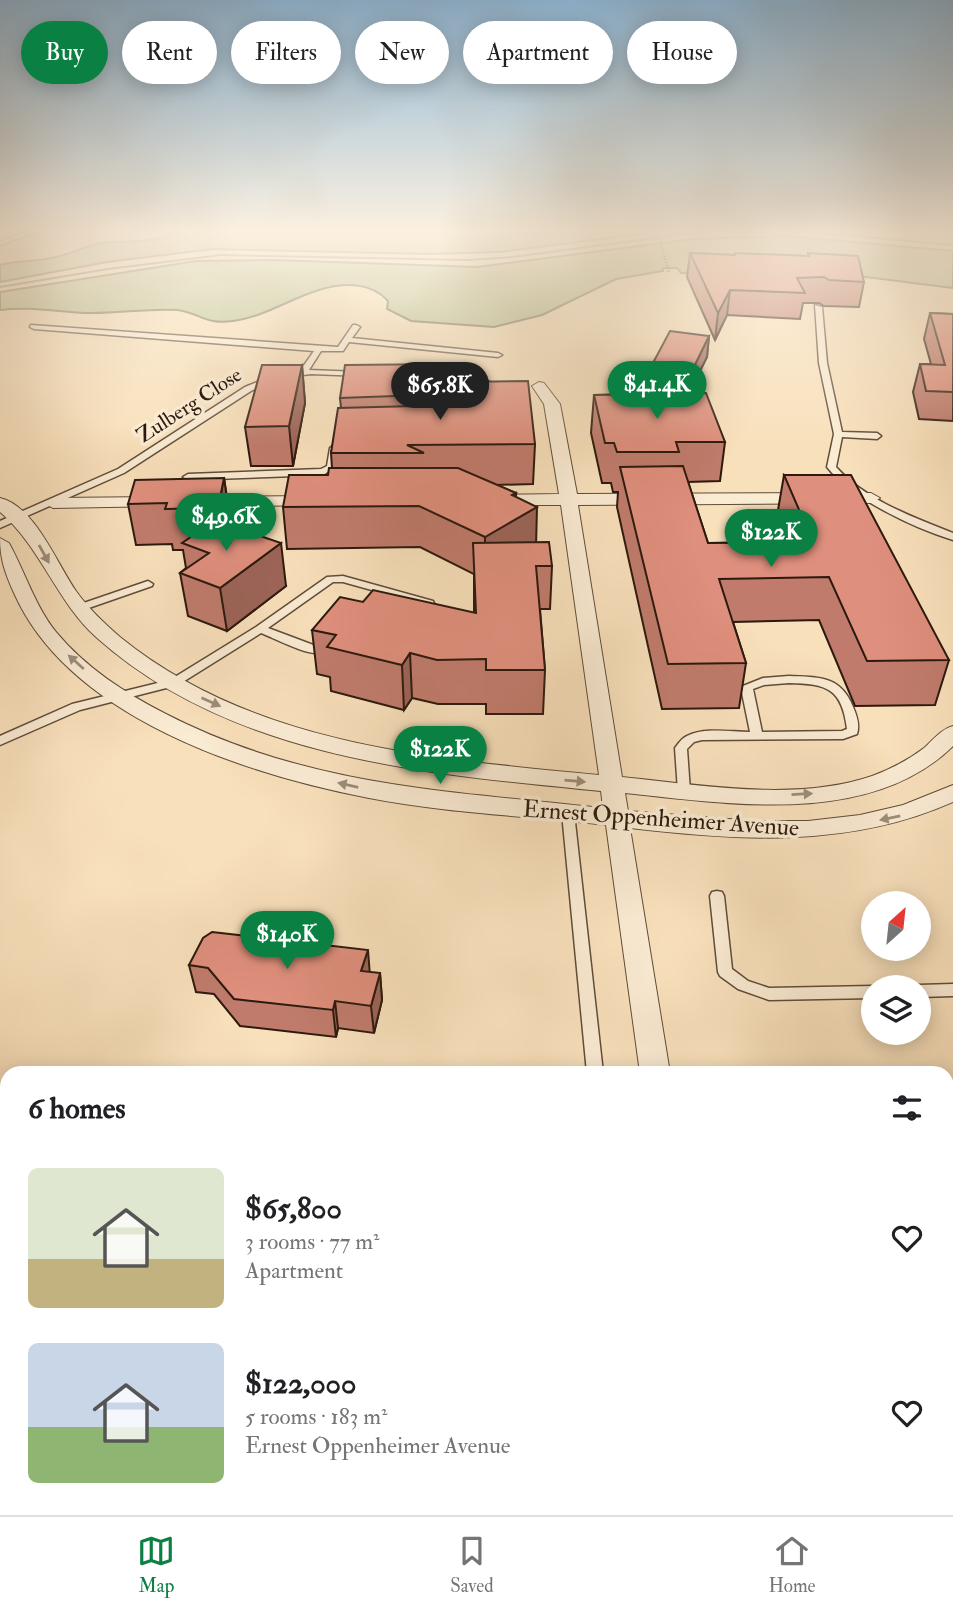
<!DOCTYPE html>
<html lang="en">
<head>
<meta charset="utf-8">
<style>
  :root { --surface:#fff; --page:#f6f6f6; --text:#202124; --muted:#757577; --line:#e0e0e0; --accent:#0b8043 }
  body { margin:0; font-family:"IM FELL Double Pica",serif; background:var(--page); color:var(--text); height:100vh; display:flex; flex-direction:column; font-size:26px; white-space:nowrap }
  * { box-sizing:border-box; margin:0 }
  p { font-size:23px; color:var(--muted) }
  .icon { flex:none; width:38px; height:38px; fill:none; stroke:currentColor; stroke-width:2; stroke-linecap:round; stroke-linejoin:round }
  .map { position:relative; flex:1; overflow:hidden }
  .side { position:absolute; left:0px; top:1066px; width:954px; height:450px; display:flex; flex-direction:column; background:var(--surface); border-radius:21px 21px 0 0; box-shadow:0 4px 18px #0003 }
  .side>* { flex:none }
  .guide { position:absolute; left:21px; top:21px; width:912px; height:63px; display:flex; gap:14px }
  .needle { width:46px; rotate:27deg }
  .controls { position:absolute; left:861px; top:891px; display:grid; gap:14px }
  .controls a { display:grid; place-items:center; width:70px; height:70px; border-radius:50%; background:var(--surface); box-shadow:0 4px 18px #0003; font-size:35px }
  .price { position:absolute; translate:-50% -60px; padding:0 16px; border-radius:24px; background:var(--accent); color:#fff; font-size:23px; line-height:46px; filter:drop-shadow(0 2px 4px #0008) }
  .price::after { content:''; position:absolute; left:50%; top:42px; width:21px; height:16px; margin-left:-10px; background:inherit; clip-path:polygon(0 0,100% 0,50% 100%) }
  .price.on { background:#222; color:#fff }
  ul { padding:0; list-style:none }
  li { display:flex; align-items:center; gap:21px; height:175px; padding:0 28px }
  li span { display:grid; place-items:center; flex:none; width:196px; height:140px; border-radius:10px; color:#555 }
  li>.icon { margin-inline-start:auto }
  span .icon { width:84px; height:84px; fill:#fffc; stroke-width:1 }
  li b { font-size:30px }
  h2 { display:flex; justify-content:space-between; align-items:center; height:84px; padding:0 28px; font-size:30px }
  .pill { padding:0 24px; border-radius:32px; background:var(--surface); box-shadow:0 4px 18px #0003; font-size:24px; line-height:63px }
  .pill.on { background:var(--accent); color:#fff }
  .menu { display:flex; justify-content:space-around; align-items:center; height:98px; border-top:2px solid var(--line); background:var(--surface); font-size:19px; color:var(--muted) }
  .menu a { display:grid; justify-items:center; gap:4px }
  .menu .on { color:var(--accent) }
  .map>svg:first-child { display:block }
  .green { fill:#b8c394; stroke:#726e51; stroke-width:2 }
  .lines { fill:none; stroke-linecap:round; stroke-linejoin:round }
  .stream { fill:#737a75; fill-rule:evenodd }
  .lane-casing { stroke:#5f4c39; stroke-width:3 }
  .street-casing { stroke:#5f4c39; stroke-width:2 }
  .primary-casing { stroke:#2c1a0e; stroke-width:2 }
  .path { stroke:#2c1a0e; stroke-width:2.5; stroke-dasharray:1 2; stroke-linecap:butt }
  .lane { fill:#faebd3; fill-rule:evenodd }
  .street { fill:#faebd3; fill-rule:evenodd }
  .primary { fill:#ecc07e; fill-rule:evenodd }
  .wall { fill:#c07b6c; stroke:#2c1a0e; stroke-width:2 }
  .shaded-wall { fill:#9c6458; stroke:#2c1a0e; stroke-width:2 }
  .building { fill:#df8f7d; stroke:#2c1a0e; stroke-width:2 }
  .oneway { fill:#9d8d7a }
  .labels { text-anchor:middle; stroke-width:7; stroke-linejoin:round; paint-order:stroke }
  .far-street-label { font-size:21px; fill:#2c1a0e; stroke:#faebd3 }
  .street-label { font-size:24px; fill:#2c1a0e; stroke:#faebd3 }
</style>
</head>
<body>
<div class="map">
<svg width="953" height="1515" viewBox="0 0 953 1515">
  <rect width="100%" height="100%" fill="#f8e0bb"/>
  <filter id="stains"><feTurbulence type="fractalNoise" baseFrequency=".00286" numOctaves="4"/><feColorMatrix values="0 0 0 0 .2 0 0 0 0 .09 0 0 0 0 .02 0 0 0 .5 -.17"/></filter>
  <radialGradient id="worn" r=".72"><stop offset=".6" stop-color="#630" stop-opacity="0"/><stop offset="1" stop-color="#630" stop-opacity=".3"/></radialGradient>
  <g class="green">
    <path d="M173,233L179,234L647,233L500,252L429,254L213,249L107,262L0,282V265C20,260 40,262 60,256C76,252 92,243 108,242C130,241 153,243 173,233Z"/>
    <path d="M788,236L953,251V288L842,274L681,273L677,268H663V271L616,279L542,315L494,327L411,321L387,309L388,301C371,282 343,282 319,290C289,299 264,317 233,321C205,325 201,313 177,310C147,308 116,314 86,313C56,312 30,306 0,310V292L196,261L275,260L477,267L694,239Z"/>
  </g>
  <g class="lines">
    <g class="stream">
      <polygon points="687,233 702,233 512,258 468,261 221,256 108,270 0,288 0,286 108,268 221,254 468,259 512,256"/>
      <polygon points="812,233 833,233 953,244 953,246"/>
    </g>
    <g class="lane-casing">
      <g id="lane">
        <polygon points="23,233 33,233 0,245 0,241"/>
        <path d="M815,305L822,307L827,363L842,432L877,433L881,436L877,439L842,437L836,467C865,500 913,517 953,533V540C914,528 852,499 827,467L834,434L819,363Z"/>
        <polygon points="31,325 338,347 353,325 356,325 360,327 352,338 498,353 502,355 498,357 349,342 343,351 321,351 309,370 360,372 363,372 363,376 311,374 288,377 284,375 285,373 300,371 314,351 34,329 30,327"/>
        <polygon points="428,377 486,380 490,382 486,384 461,383 463,419 459,422 455,419 453,383 431,381 428,381"/>
        <polygon points="267,378 274,380 251,391 124,473 0,528 0,521 118,469 245,387"/>
        <polygon points="334,445 338,448 335,467 323,475 188,480 183,477 188,474 321,469 327,466 330,448"/>
        <path d="M343,576L433,601L434,603L429,606L343,582H333L268,628L316,646L324,642H332L333,644C330,647 325,652 319,653C306,655 274,638 261,633L178,685L80,710L0,745V736L72,704L170,680L256,627L327,577Z"/>
        <polygon points="148,581 153,584 152,586 83,610 75,610 74,608 75,606"/>
        <path d="M789,676C819,677 841,676 853,707C857,716 860,725 857,734L843,739L702,740L694,742L687,749L690,791L688,794H680L678,791L675,748C678,744 682,738 687,736C705,727 731,732 750,732L741,688L743,686L763,678ZM789,683C827,684 842,688 847,729L842,731L762,732L753,689L764,685Z"/>
        <polygon points="568,809 574,813 603,1073 587,1073 562,813"/>
        <polygon points="717,891 722,892 724,896 732,969 748,981 769,988 873,986 876,987 873,987 873,998 769,1000 738,989 720,976 718,972 710,896 712,892"/>
        <polygon points="953,984 953,996 919,997 919,987 914,987 919,985"/>
        <polygon points="0,1108 7,1110 7,1125 0,1123"/>
        <polygon points="7,1228 7,1244 0,1246 0,1230"/>
      </g>
    </g>
    <g class="street-casing">
      <g id="street">
        <path d="M539,382L544,383L560,404L577,494L871,493L880,498L871,503L578,505L622,777C700,785 797,802 872,776C891,769 908,760 924,748C933,740 941,729 953,726V746C871,827 729,804 625,793L628,811L754,821H808L860,815L903,805L953,785V802C850,848 740,841 630,828L670,1073H640L606,825C527,816 447,813 369,798C245,774 69,717 14,593C5,573 0,559 0,538L9,543C25,572 35,606 56,632C86,668 125,693 166,714C308,787 449,791 603,808L601,791C428,774 232,759 96,637C56,601 41,547 0,512V498C35,506 57,564 76,591C88,608 104,623 120,637C254,746 434,759 599,775L561,505H493L484,500L493,495L559,494L544,404L532,386Z"/>
        <polygon points="312,496 321,501 318,505 196,507 187,502 196,497"/>
        <polygon points="158,497 164,498 167,502 164,506 53,508 44,503 53,498"/>
      </g>
    </g>
    <g class="primary-casing">
      <g id="primary">
        <polygon points="0,1322 7,1323 7,1379 0,1378"/>
        <polygon points="0,1420 7,1421 7,1481 0,1480"/>
        <polygon points="947,1453 953,1454 953,1515 932,1508 947,1508"/>
        <polygon points="352,1508 455,1508 457,1515 355,1515"/>
      </g>
    </g>
    <polyline class="path" points="658,233 669,273"/>
    <use href="#lane" class="lane"/>
    <use href="#street" class="street"/>
    <use href="#primary" class="primary"/>
  </g>
  <g class="wall">
    <polygon points="690,253 735,255 808,256 808,253 864,282 859,307 824,306 819,303 803,303 800,319 727,315 715,340 687,277"/>
    <polygon points="930,313 953,314 953,421 919,419 913,392 920,364 931,364 924,339"/>
    <polygon points="709,336 707,357 689,393 725,442 720,481 688,482 708,543 787,542 777,516 784,475 949,660 935,705 855,706 819,620 733,622 746,663 739,708 662,709 617,507 618,492 613,492 611,483 602,483 591,433 594,395 644,394 646,376"/>
    <polygon points="302,365 305,403 293,466 251,466 245,427"/>
    <polygon points="446,382 452,382 452,405 535,444 533,484 496,485 516,493 516,497 536,542 552,566 550,609 540,609 545,670 543,714 486,714 486,704 438,704 412,698 404,710 331,691 330,677 317,674 312,630 363,602 474,613 474,574 420,547 287,549 283,507 328,475 332,468 331,453 341,408 340,398"/>
    <polygon points="224,478 230,519 229,525 286,586 227,631 188,616 180,573 186,568 183,550 173,550 172,544 136,545 128,504"/>
    <polygon points="189,965 380,973 382,1000 374,1033 338,1028 336,1037 240,1026 214,994 196,992"/>
  </g>
  <g class="shaded-wall">
    <polygon points="730,290 727,315 715,340 718,313"/>
    <polygon points="709,336 707,357 684,403 687,381"/>
    <polygon points="302,365 305,403 293,466 289,426"/>
    <polygon points="224,478 230,519 224,550 218,508"/>
    <polygon points="516,493 515,519 537,507 536,548 485,579 485,537 512,495"/>
    <polygon points="281,543 286,586 227,631 220,588"/>
    <polygon points="410,653 412,698 404,710 402,665"/>
    <polygon points="368,950 370,976 361,971"/>
    <polygon points="380,973 382,1000 374,1033 371,1006"/>
    <polygon points="335,1001 338,1028 336,1037 333,1010"/>
  </g>
  <g class="building">
    <polygon points="690,253 735,255 735,253 809,256 808,253 858,256 864,282 829,280 824,277 797,278 805,293 730,290 718,313"/>
    <polygon points="930,313 953,314 953,392 926,391 920,364 945,365"/>
    <polygon points="670,331 709,336 687,381 646,376"/>
    <polygon points="446,364 446,382 452,382 452,394 340,398 345,365"/>
    <polygon points="262,365 302,365 289,426 245,427"/>
    <polygon points="528,381 535,444 407,445 424,453 331,453 338,408 454,405 462,401 466,394 466,382"/>
    <polygon points="706,393 725,442 676,442 679,452 617,452 614,443 605,443 594,395"/>
    <polygon points="683,466 708,543 813,542 784,475 851,475 949,660 867,661 829,577 719,579 746,663 668,664 620,467"/>
    <polygon points="329,468 458,468 516,493 512,495 537,507 485,537 419,506 283,507 289,475 328,475"/>
    <polygon points="224,478 218,508 165,509 167,503 128,504 135,480"/>
    <polygon points="213,522 219,522 281,543 220,588 180,573 209,553 182,543"/>
    <polygon points="549,542 552,566 536,566 545,670 486,670 486,659 437,660 410,653 402,665 327,647 336,635 312,630 340,597 363,602 373,590 476,613 473,543"/>
    <polygon points="212,932 368,950 361,971 380,973 371,1006 335,1001 333,1010 234,999 208,968 189,965 203,938"/>
  </g>
  <defs><path id="oneway-solid" d="M-6-.8H1V-3.2L6.5 0L1 3.2V.8H-6Z" transform="scale(1.75)"/></defs>
  <g class="oneway">
    <use href="#oneway-solid" transform="translate(44 554) rotate(61)"/>
    <use href="#oneway-solid" transform="translate(76 662) rotate(-138)"/>
    <use href="#oneway-solid" transform="translate(211 702) rotate(24)"/>
    <use href="#oneway-solid" transform="translate(575 781) rotate(5)"/>
    <use href="#oneway-solid" transform="translate(348 785) rotate(-167)"/>
    <use href="#oneway-solid" transform="translate(802 794) rotate(-3)"/>
    <use href="#oneway-solid" transform="translate(890 818) rotate(168)"/>
  </g>
  <linearGradient id="sky" x2="0" y2="1"><stop stop-color="#8cb6d6"/><stop offset="0.52" stop-color="#fcf1e0"/><stop offset="1" stop-color="#fcf1e0" stop-opacity="0"/></linearGradient>
  <rect width="953" height="445" fill="url(#sky)"/>
  <g class="labels">
    <g class="far-street-label">
      <text transform="translate(189 405) rotate(-33)" y="7">Zulberg Close</text>
    </g>
    <g class="street-label">
      <text transform="translate(661 818) rotate(4)" y="8">Ernest Oppenheimer Avenue</text>
    </g>
  </g>
  <rect width="100%" height="100%" filter="url(#stains)"/>
  <rect width="100%" height="100%" fill="url(#worn)"/>
</svg>
<div class="controls">
<a><svg class="needle" viewBox="-14 -14 28 28"><path d="M0-13l5 13h-10z" fill="#e53935"/><path d="M0 13l5-13h-10z" fill="#757577"/></svg></a>
<a><svg class="icon" aria-label="layers" viewBox="0 0 24 24"><path d="M12 4l9 5-9 5-9-5zM3 14l9 5 9-5"/></svg></a>
</div>
<b class="price" style="left:657px;top:421px">$41.4K</b>
<b class="price on" style="left:440px;top:422px">$65.8K</b>
<b class="price" style="left:226px;top:553px">$49.6K</b>
<b class="price" style="left:771px;top:569px">$122K</b>
<b class="price" style="left:440px;top:786px">$122K</b>
<b class="price" style="left:287px;top:971px">$140K</b>
<div class="guide">
<a class="pill on">Buy</a>
<a class="pill">Rent</a>
<a class="pill">Filters</a>
<a class="pill">New</a>
<a class="pill">Apartment</a>
<a class="pill">House</a>
</div>
<section class="side">
<h2>6 homes<svg class="icon" aria-label="filters" viewBox="0 0 24 24"><path d="M4 7h16M4 17h16"/><circle cx="9" cy="7" r="2"/><circle cx="15" cy="17" r="2"/></svg></h2>
<ul>
<li><span style="background:linear-gradient(#dfe7d0 65%,#c2b280 0)"><svg class="icon" aria-label="home" viewBox="0 0 24 24"><path d="M3 11l9-7 9 7M6 9v11h12V9"/></svg></span><div><b>$65,800</b><p>3 rooms · 77 m²</p><p>Apartment</p></div><svg class="icon" aria-label="heart" viewBox="0 0 24 24"><path d="M12 20l-8-8c-3-5 5-10 8-4 3-6 11-1 8 4z"/></svg></li>
<li><span style="background:linear-gradient(#c9d6e8 60%,#8fb573 0)"><svg class="icon" aria-label="home" viewBox="0 0 24 24"><path d="M3 11l9-7 9 7M6 9v11h12V9"/></svg></span><div><b>$122,000</b><p>5 rooms · 183 m²</p><p>Ernest Oppenheimer Avenue</p></div><svg class="icon" aria-label="heart" viewBox="0 0 24 24"><path d="M12 20l-8-8c-3-5 5-10 8-4 3-6 11-1 8 4z"/></svg></li>
</ul>
</section>
</div>
<nav class="menu">
<a class="on"><svg class="icon" aria-label="map" viewBox="0 0 24 24"><path d="M3 6l6-2 6 2 6-2v14l-6 2-6-2-6 2zM9 4v14M15 6v14"/></svg>Map</a>
<a><svg class="icon" aria-label="saved" viewBox="0 0 24 24"><path d="M7 4h10v16l-5-4-5 4z"/></svg>Saved</a>
<a><svg class="icon" aria-label="home" viewBox="0 0 24 24"><path d="M3 11l9-7 9 7M6 9v11h12V9"/></svg>Home</a>
</nav>
</body>
</html>
